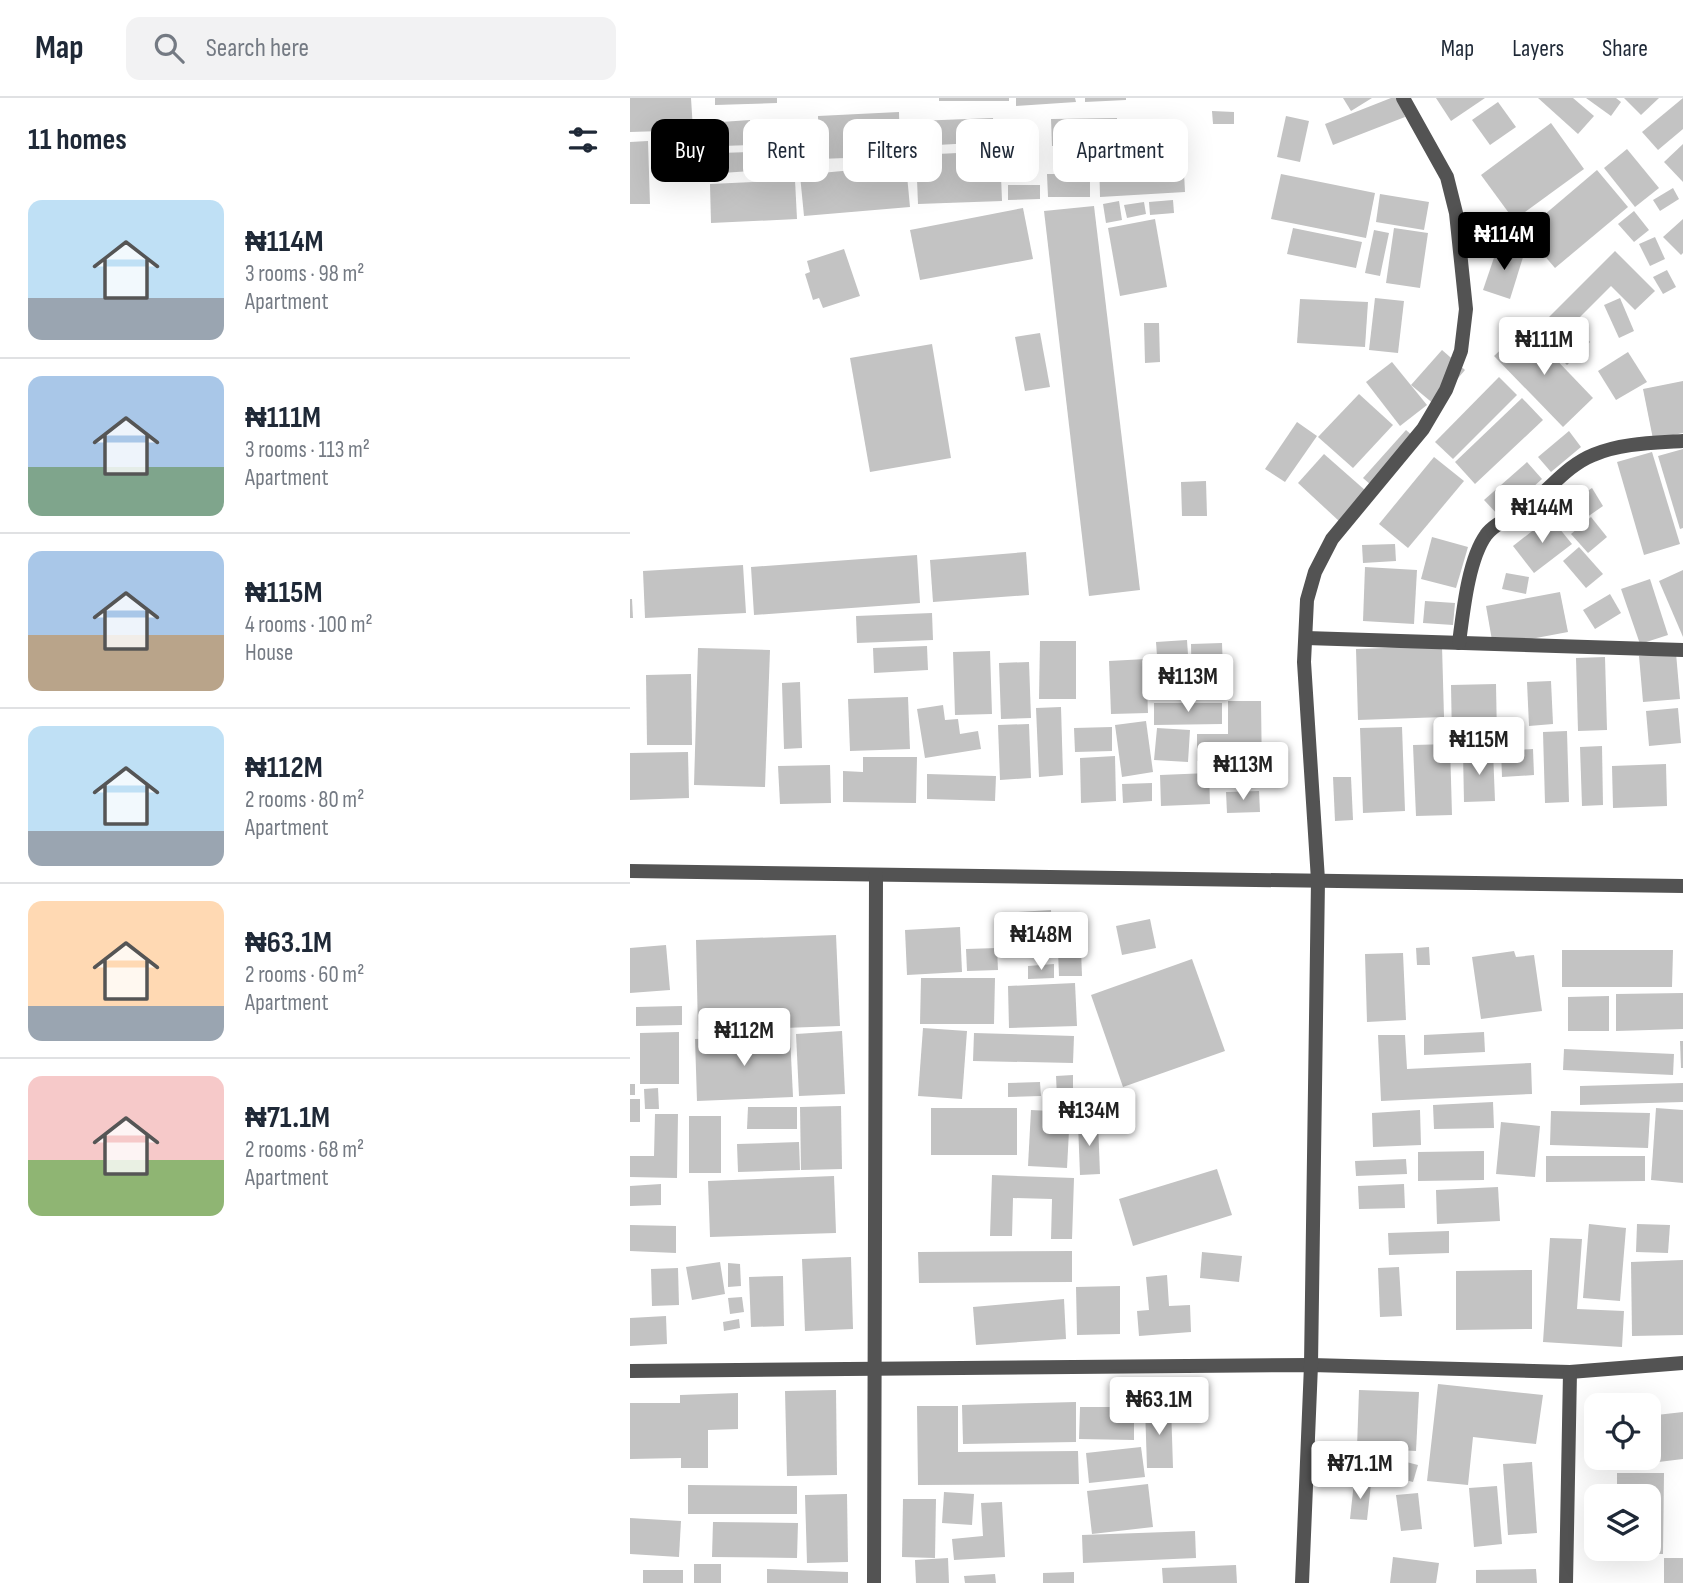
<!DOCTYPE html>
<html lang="en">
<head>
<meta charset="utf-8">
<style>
  :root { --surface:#fff; --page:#f2f2f3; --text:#1f2937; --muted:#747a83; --line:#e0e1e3; --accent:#000 }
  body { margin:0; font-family:"Sofia Sans Condensed",sans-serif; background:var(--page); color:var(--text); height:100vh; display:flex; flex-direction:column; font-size:26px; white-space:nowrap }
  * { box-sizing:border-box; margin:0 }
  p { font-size:23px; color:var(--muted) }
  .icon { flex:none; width:38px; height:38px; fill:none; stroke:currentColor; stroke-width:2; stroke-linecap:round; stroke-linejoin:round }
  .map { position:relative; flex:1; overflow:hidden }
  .side { display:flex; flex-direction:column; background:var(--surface); width:630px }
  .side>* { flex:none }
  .hud { position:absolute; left:21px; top:21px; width:665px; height:63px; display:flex; gap:14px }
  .buttons { position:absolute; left:954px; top:1295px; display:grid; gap:14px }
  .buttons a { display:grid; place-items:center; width:77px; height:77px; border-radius:14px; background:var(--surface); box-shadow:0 7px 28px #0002; font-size:35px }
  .price { position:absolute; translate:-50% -60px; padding:0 16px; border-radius:7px; background:#fff; color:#222; font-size:23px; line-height:46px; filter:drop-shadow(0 2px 4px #0008) }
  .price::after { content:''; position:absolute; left:50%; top:42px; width:21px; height:16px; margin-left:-10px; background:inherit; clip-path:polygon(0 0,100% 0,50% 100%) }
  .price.active { background:var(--accent); color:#fff }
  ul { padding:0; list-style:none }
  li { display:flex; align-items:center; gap:21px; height:175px; padding:0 28px }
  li+li { border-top:2px solid var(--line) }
  li span { display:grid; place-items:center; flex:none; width:196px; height:140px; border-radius:14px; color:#555 }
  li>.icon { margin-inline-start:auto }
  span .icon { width:84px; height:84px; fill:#fffc; stroke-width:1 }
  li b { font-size:30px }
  h2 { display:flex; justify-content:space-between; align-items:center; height:84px; padding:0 28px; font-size:30px }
  .pill { padding:0 24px; border-radius:14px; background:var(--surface); box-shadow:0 7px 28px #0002; font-size:24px; line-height:63px }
  .pill.active { background:var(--accent); color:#fff }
  header { display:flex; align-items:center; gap:42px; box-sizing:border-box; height:98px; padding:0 35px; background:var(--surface); border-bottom:2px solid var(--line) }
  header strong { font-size:33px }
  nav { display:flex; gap:38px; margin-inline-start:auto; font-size:24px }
  .search { width:490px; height:63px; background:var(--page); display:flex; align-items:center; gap:18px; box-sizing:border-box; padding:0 24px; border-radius:14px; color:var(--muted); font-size:26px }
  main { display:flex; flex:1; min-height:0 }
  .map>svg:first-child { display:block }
  .building { fill:#c3c3c3 }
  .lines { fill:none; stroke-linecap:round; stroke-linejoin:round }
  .street { stroke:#535353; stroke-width:14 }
</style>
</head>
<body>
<header>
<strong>Map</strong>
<div class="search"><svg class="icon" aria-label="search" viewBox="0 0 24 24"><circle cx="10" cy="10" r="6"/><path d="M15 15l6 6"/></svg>Search here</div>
<nav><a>Map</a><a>Layers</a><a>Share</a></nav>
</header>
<main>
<section class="side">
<h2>11 homes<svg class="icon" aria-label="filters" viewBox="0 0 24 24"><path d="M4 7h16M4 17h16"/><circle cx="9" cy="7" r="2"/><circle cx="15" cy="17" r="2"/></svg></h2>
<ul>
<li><span style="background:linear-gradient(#bfe0f5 70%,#9aa5b1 0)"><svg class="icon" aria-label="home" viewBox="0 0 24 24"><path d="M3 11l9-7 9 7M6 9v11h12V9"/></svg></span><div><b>₦114M</b><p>3 rooms · 98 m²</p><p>Apartment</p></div></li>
<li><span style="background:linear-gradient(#a9c7e8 65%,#7fa58c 0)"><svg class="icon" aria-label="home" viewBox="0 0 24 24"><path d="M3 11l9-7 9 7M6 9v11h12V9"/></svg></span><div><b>₦111M</b><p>3 rooms · 113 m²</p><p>Apartment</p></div></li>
<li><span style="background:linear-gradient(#a9c7e8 60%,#b9a48a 0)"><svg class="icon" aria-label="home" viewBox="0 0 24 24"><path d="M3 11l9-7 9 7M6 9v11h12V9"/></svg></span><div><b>₦115M</b><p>4 rooms · 100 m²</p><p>House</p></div></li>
<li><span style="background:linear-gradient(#bfe0f5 75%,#9aa5b1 0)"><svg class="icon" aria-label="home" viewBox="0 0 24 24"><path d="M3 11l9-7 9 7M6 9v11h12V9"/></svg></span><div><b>₦112M</b><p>2 rooms · 80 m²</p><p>Apartment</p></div></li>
<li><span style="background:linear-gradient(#ffd9b3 75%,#9aa5b1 0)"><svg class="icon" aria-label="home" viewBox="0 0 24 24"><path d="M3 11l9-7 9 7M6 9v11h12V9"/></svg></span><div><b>₦63.1M</b><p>2 rooms · 60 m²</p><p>Apartment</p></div></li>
<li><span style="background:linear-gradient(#f6c9c9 60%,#8fb573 0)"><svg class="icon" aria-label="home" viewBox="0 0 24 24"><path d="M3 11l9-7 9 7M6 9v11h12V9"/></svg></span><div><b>₦71.1M</b><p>2 rooms · 68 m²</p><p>Apartment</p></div></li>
</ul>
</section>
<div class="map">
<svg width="1053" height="1485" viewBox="0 0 1053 1485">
  <rect width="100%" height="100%" fill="#fff"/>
  <g class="building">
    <polygon points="0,0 61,0 63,32 0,34"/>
    <polygon points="85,0 147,0 147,5 85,7"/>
    <rect x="309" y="0" width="70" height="3"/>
    <polygon points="386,0 445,0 446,4 386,8"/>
    <polygon points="455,0 496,0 496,2 455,4"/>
    <polygon points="713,0 742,0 721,13"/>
    <polygon points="761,0 768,0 775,19 703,47 695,26"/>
    <polygon points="806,0 855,0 821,23"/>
    <polygon points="908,0 943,0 964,18 948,36"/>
    <polygon points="956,0 986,0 991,4 981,18"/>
    <polygon points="994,0 1029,0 1011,17"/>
    <polygon points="1053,0 1053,31 1028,52 1012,34"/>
    <polygon points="868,4 886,29 860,47 842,22"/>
    <polygon points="582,13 604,14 604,26 583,26"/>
    <polygon points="269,14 270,58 189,61 188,18"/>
    <polygon points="656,18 679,23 670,64 647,59"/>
    <polygon points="363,20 364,44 287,48 286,23"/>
    <polygon points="487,20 487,48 422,48 421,21"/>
    <polygon points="120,22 121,47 92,48 91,24"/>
    <polygon points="921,25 954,71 884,122 851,77"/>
    <polygon points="85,30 87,79 69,80 67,31"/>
    <polygon points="158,31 159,65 130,66 129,32"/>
    <polygon points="18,43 20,106 0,106 0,44"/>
    <polygon points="1053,46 1053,84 1034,64"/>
    <polygon points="997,51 1029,90 1005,109 974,70"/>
    <polygon points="370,53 372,103 288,106 286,57"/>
    <polygon points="120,54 121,73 92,75 90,55"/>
    <polygon points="553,55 555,94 470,99 469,59"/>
    <polygon points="276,67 280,109 174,118 170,77"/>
    <polygon points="967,72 998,109 925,170 894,134"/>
    <polygon points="417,76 460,76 460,99 418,99"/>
    <polygon points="651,76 745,95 736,140 641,121"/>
    <polygon points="165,82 167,121 81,125 80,86"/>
    <polygon points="378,87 410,87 410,101 378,102"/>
    <polygon points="1043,90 1049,101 1030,113 1023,102"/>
    <polygon points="750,96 799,104 794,132 746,124"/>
    <polygon points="543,102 544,115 520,117 519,104"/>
    <polygon points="489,103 492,122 476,125 473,106"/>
    <polygon points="514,104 516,116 497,120 494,107"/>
    <polygon points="464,108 510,492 459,498 414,113"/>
    <polygon points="393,110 403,161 290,182 280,132"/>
    <polygon points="1004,113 1019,132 1004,144 988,126"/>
    <polygon points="525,121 537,189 490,198 478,130"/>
    <polygon points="1053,121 1053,155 1051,157 1033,139"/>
    <polygon points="663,130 732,144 726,170 657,156"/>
    <polygon points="764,130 798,135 790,190 756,185"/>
    <polygon points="744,132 759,135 750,178 735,175"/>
    <polygon points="1025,139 1035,161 1020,168 1009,146"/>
    <polygon points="868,148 894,156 880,201 853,192"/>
    <polygon points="214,151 230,198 193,210 189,200 183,202 175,176 180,174 177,163"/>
    <polygon points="985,153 1025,193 1005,212 981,188 943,226 960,244 937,267 904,234"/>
    <polygon points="1037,172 1046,189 1033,196 1023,179"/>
    <polygon points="745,200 774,203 768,255 739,252"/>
    <polygon points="990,200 1004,233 989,240 974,207"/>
    <polygon points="670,201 738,204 735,249 667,245"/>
    <polygon points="514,225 529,225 530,264 515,265"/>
    <polygon points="895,229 963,300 933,329 864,258"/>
    <polygon points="410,235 420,289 395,293 385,239"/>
    <polygon points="302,246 321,360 240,374 220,260"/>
    <polygon points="812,252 835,272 805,307 781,287"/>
    <polygon points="998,254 1017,284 986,302 968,273"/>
    <polygon points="762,264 797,307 770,328 736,284"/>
    <polygon points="869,279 887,297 823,361 805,344"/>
    <polygon points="1053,283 1053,335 1023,341 1013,291"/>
    <polygon points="729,296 763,327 723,370 688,339"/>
    <polygon points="892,300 913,322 845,386 825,364"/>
    <polygon points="667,324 687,338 655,384 635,371"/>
    <polygon points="776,332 784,339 741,387 733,380"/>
    <polygon points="939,333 951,349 921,374 908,359"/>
    <polygon points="1053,351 1053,430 1050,431 1028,358"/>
    <polygon points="1022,354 1050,446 1014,457 987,364"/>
    <polygon points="694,356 736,393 709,423 668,385"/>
    <polygon points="804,359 834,383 778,450 749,426"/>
    <polygon points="897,364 912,381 870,419 854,402"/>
    <polygon points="576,383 577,418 552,418 551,384"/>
    <polygon points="962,390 973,408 940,431 928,413"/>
    <polygon points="920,419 942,446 904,475 883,448"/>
    <polygon points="961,419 977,439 958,455 941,436"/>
    <polygon points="802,439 838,449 826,490 791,481"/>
    <polygon points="765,446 766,463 733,465 732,447"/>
    <polygon points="949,449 973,476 956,490 933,463"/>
    <polygon points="396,454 399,497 303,504 300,462"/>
    <polygon points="287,457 290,505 124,517 121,469"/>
    <polygon points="113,467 116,515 15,520 13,473"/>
    <polygon points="735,469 787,472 784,526 733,523"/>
    <polygon points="1053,472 1053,539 1029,483"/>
    <polygon points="876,475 899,479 896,496 872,491"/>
    <polygon points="1020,481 1038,537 1010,546 991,491"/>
    <polygon points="930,494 938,534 863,548 856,508"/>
    <polygon points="980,496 991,515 965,531 953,512"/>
    <polygon points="0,501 2,501 3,520 0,520"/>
    <polygon points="795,503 825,505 823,527 793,525"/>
    <polygon points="302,515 303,542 227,545 226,518"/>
    <polygon points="557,542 558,557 527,558 526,544"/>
    <polygon points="410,543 446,543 446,601 409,601"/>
    <polygon points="592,545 594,600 562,601 561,546"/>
    <polygon points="297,548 298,572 244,575 243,550"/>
    <polygon points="812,548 814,619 728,622 726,551"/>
    <polygon points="68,550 140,552 135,689 64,687"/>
    <polygon points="360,553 362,616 325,617 323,554"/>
    <polygon points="1046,555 1050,601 1013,604 1009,558"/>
    <polygon points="975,559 977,632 948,633 946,560"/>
    <polygon points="516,561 518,615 481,616 479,563"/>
    <polygon points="525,563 559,563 559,599 525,600"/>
    <polygon points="399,564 401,620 371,621 369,565"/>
    <polygon points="61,576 62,647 17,647 16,577"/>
    <polygon points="921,583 923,626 899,628 897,584"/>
    <polygon points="170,584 172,650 154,651 152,585"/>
    <polygon points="866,586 867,641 822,642 821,587"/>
    <polygon points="278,599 280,651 220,653 218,601"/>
    <polygon points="598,603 631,603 632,678 595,679 595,663 567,663 567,636 598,636"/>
    <polygon points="524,605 592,605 592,626 524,627"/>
    <polygon points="313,607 315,622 328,621 330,636 348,633 351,651 295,660 287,611"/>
    <polygon points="431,609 433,677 409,679 406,610"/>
    <polygon points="1048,610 1051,645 1019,648 1016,613"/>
    <polygon points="516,623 523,674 492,679 485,627"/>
    <polygon points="399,626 401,680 370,682 368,627"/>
    <polygon points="482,629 482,653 445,654 444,630"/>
    <polygon points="772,629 775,713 733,715 730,630"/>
    <polygon points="527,630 560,632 558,664 524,662"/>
    <polygon points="937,633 939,704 915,705 913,634"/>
    <polygon points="820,646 822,717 786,718 783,647"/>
    <polygon points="972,648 973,707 952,708 950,649"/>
    <polygon points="903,651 904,677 872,679 871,653"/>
    <polygon points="863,653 865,703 834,704 833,654"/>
    <polygon points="58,654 59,700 0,702 0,655"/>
    <polygon points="485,658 486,703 451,705 450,660"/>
    <polygon points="233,659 287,659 286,705 213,704 213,673 233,674"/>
    <polygon points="1036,666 1037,708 983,710 982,668"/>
    <polygon points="200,667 201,705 150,706 148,668"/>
    <polygon points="579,675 580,706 531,708 530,677"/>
    <polygon points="297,676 366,678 365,703 297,701"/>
    <polygon points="703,679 721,679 723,722 705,723"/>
    <polygon points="522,685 522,703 493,705 492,686"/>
    <polygon points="629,693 630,714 597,715 596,694"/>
    <polygon points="421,812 423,856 389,857 388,814"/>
    <polygon points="520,821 526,850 492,857 486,828"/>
    <polygon points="450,826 452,878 429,878 427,827"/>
    <polygon points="330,829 332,874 277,877 275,832"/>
    <polygon points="206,837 210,928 68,933 66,842"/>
    <polygon points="36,847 40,892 0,895 0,850"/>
    <polygon points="799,849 800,867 787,867 786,850"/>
    <polygon points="367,850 368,872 337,873 336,851"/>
    <polygon points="932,852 1043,852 1042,889 932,889"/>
    <polygon points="884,853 886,859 904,857 912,913 851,921 842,859"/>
    <polygon points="773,855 776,922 737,924 735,856"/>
    <polygon points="562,861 595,953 493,989 461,897"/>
    <polygon points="424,866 424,880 398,881 398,868"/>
    <polygon points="291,880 365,880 364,926 290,926"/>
    <polygon points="445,885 447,928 379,930 378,888"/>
    <polygon points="1053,895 1053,931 986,933 986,896"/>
    <polygon points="979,898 979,933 938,933 938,899"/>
    <polygon points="52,908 52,927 6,928 6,909"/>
    <polygon points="293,930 337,933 332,1001 288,998"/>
    <polygon points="212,933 215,996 169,998 166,936"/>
    <polygon points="49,934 49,986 10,986 10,935"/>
    <polygon points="854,934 855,954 794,957 794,937"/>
    <polygon points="344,935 444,938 443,965 343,963"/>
    <polygon points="160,937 163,999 67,1003 65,941"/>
    <polygon points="748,937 775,937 777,971 901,965 902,996 751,1003"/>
    <polygon points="1050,943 1053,943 1053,970 1051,970"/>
    <polygon points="934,951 1044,956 1043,977 933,972"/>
    <polygon points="443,977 443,999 427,999 426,978"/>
    <polygon points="410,984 411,998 378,999 378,985"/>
    <polygon points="1053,985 1053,1004 950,1007 950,988"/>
    <rect x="0" y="986" width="5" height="11"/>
    <polygon points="28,990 29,1011 15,1011 14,991"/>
    <rect x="0" y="1001" width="10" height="23"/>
    <polygon points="863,1004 864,1030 804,1031 803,1007"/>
    <polygon points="211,1008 212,1071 171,1072 170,1009"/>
    <polygon points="118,1009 167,1009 167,1031 117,1031"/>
    <rect x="301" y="1010" width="86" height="47"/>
    <polygon points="1026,1010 1053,1012 1053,1085 1021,1082"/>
    <polygon points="401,1012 440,1014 437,1070 398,1068"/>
    <polygon points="790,1012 791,1047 743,1049 742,1015"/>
    <polygon points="921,1013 1020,1015 1018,1050 920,1047"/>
    <polygon points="25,1016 48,1016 47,1080 0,1079 0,1058 24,1058"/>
    <rect x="59" y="1018" width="32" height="57"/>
    <polygon points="468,1024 470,1076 450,1077 448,1025"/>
    <polygon points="871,1024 910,1028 905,1079 866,1076"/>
    <polygon points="169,1044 170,1072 108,1074 107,1046"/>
    <polygon points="854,1053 854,1082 788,1083 788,1054"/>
    <polygon points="916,1058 1015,1058 1015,1083 916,1084"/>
    <polygon points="776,1061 777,1076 726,1078 725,1063"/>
    <polygon points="587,1071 602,1117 503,1148 489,1101"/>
    <polygon points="362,1077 444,1080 442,1141 421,1141 422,1101 383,1100 382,1138 360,1138"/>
    <polygon points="204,1078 206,1135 80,1139 78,1083"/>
    <polygon points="31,1086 31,1107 0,1108 0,1088"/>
    <polygon points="774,1086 775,1110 729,1111 728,1088"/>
    <polygon points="868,1089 870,1123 807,1126 806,1092"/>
    <polygon points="959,1126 996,1130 990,1203 953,1200"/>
    <polygon points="1007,1126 1040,1127 1038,1155 1006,1154"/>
    <polygon points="0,1127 46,1128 46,1155 0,1153"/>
    <polygon points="819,1133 819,1155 759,1157 758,1135"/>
    <polygon points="920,1140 952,1141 947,1211 994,1213 992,1249 913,1244"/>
    <polygon points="442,1153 442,1184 289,1185 288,1154"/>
    <polygon points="572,1154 612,1158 609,1184 570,1180"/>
    <polygon points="221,1159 223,1231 175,1233 172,1161"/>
    <polygon points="1053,1162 1053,1237 1002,1238 1001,1164"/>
    <polygon points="90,1164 95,1196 62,1202 56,1169"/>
    <polygon points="98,1165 110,1166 111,1188 98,1189"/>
    <polygon points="769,1169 772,1218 750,1219 748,1170"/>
    <polygon points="48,1170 49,1207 22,1208 21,1171"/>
    <polygon points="902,1172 902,1231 826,1232 826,1173"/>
    <polygon points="537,1177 539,1208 560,1207 561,1234 509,1238 507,1213 519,1212 516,1179"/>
    <polygon points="153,1178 154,1228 121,1229 119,1179"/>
    <polygon points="490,1188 490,1236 447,1237 446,1189"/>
    <polygon points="112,1199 114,1214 100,1216 98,1200"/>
    <polygon points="434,1201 436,1241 346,1247 343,1209"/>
    <polygon points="36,1218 37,1246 0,1248 0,1220"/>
    <polygon points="109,1221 110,1230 94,1233 93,1224"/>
    <polygon points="808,1286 913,1297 906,1346 843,1339 838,1387 797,1383"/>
    <polygon points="206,1292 207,1377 157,1378 155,1293"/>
    <polygon points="729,1292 789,1294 786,1353 727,1350"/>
    <polygon points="108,1295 108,1331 78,1332 78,1370 51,1370 51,1360 0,1361 0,1305 50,1305 50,1297"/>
    <polygon points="446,1304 446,1344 333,1346 332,1307"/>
    <polygon points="287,1308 328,1308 328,1354 448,1353 449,1386 288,1387"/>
    <polygon points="541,1308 543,1370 517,1370 515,1309"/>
    <polygon points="450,1309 504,1309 504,1342 449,1341"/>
    <polygon points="1053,1314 1053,1361 1012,1366 1011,1360 1018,1360 1018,1318"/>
    <polygon points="511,1349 515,1379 459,1385 456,1355"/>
    <polygon points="753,1358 788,1367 783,1384 748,1375"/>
    <polygon points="902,1364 907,1435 878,1437 873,1366"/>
    <polygon points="987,1375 1034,1375 1033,1456 987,1455 987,1451 1018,1451 1018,1398 987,1398"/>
    <polygon points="724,1384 741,1386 737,1422 720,1421"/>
    <polygon points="518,1386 523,1429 462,1436 457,1393"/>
    <polygon points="58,1387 167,1388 167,1416 58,1416"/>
    <polygon points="867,1388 872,1446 844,1449 839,1390"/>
    <polygon points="314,1394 344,1396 342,1427 312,1425"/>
    <polygon points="788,1395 792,1431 771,1433 766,1397"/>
    <polygon points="217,1396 218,1464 177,1465 175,1397"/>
    <polygon points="273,1401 306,1401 305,1460 272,1459"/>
    <polygon points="372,1404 375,1459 324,1462 322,1441 353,1438 351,1405"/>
    <polygon points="0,1420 51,1423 49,1459 0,1456"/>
    <polygon points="83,1424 168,1425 167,1460 82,1459"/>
    <polygon points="565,1433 566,1460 453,1465 452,1437"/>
    <polygon points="763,1459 809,1465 806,1485 760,1485"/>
    <polygon points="318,1460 319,1485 286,1485 285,1462"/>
    <rect x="1034" y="1460" width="19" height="25"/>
    <rect x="64" y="1466" width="27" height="19"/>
    <polygon points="606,1467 607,1485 533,1485 532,1470"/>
    <polygon points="137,1471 218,1474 218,1485 137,1485"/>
    <polygon points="906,1471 907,1485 846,1485 846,1472"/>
    <rect x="13" y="1472" width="40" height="13"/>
    <polygon points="444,1474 444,1485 413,1485 413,1475"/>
    <polygon points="365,1476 366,1485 335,1485 334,1478"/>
  </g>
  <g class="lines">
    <g class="street">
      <polyline points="676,540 1053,552"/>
      <path d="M829,545C833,515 838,462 856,437C864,425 888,416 900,406C921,390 938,367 963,357C991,345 1024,345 1053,343"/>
      <polyline points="0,773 1053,788"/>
      <polyline points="0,1273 681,1267 940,1274 1053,1265"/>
      <polyline points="244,1485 246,777"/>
      <polyline points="672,1485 681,1267 688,782 674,564 677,502 685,474 702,441 793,331 816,292 831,253 836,211 826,115 817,79 773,0"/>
      <polyline points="936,1485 940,1274"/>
    </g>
  </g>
</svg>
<div class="buttons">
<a><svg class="icon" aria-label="locate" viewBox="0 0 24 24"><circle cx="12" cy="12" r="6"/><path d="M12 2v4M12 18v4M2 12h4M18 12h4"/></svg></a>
<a><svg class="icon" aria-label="layers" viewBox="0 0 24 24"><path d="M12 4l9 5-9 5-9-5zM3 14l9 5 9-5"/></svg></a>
</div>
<b class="price active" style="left:874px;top:174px">₦114M</b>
<b class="price" style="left:914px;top:279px">₦111M</b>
<b class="price" style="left:912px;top:447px">₦144M</b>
<b class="price" style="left:558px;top:616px">₦113M</b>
<b class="price" style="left:849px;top:679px">₦115M</b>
<b class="price" style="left:613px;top:704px">₦113M</b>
<b class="price" style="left:411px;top:874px">₦148M</b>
<b class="price" style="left:114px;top:970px">₦112M</b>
<b class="price" style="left:459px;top:1050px">₦134M</b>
<b class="price" style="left:529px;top:1339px">₦63.1M</b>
<b class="price" style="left:730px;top:1403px">₦71.1M</b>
<div class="hud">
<a class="pill active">Buy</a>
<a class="pill">Rent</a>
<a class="pill">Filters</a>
<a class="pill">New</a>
<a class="pill">Apartment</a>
</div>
</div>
</main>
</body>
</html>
